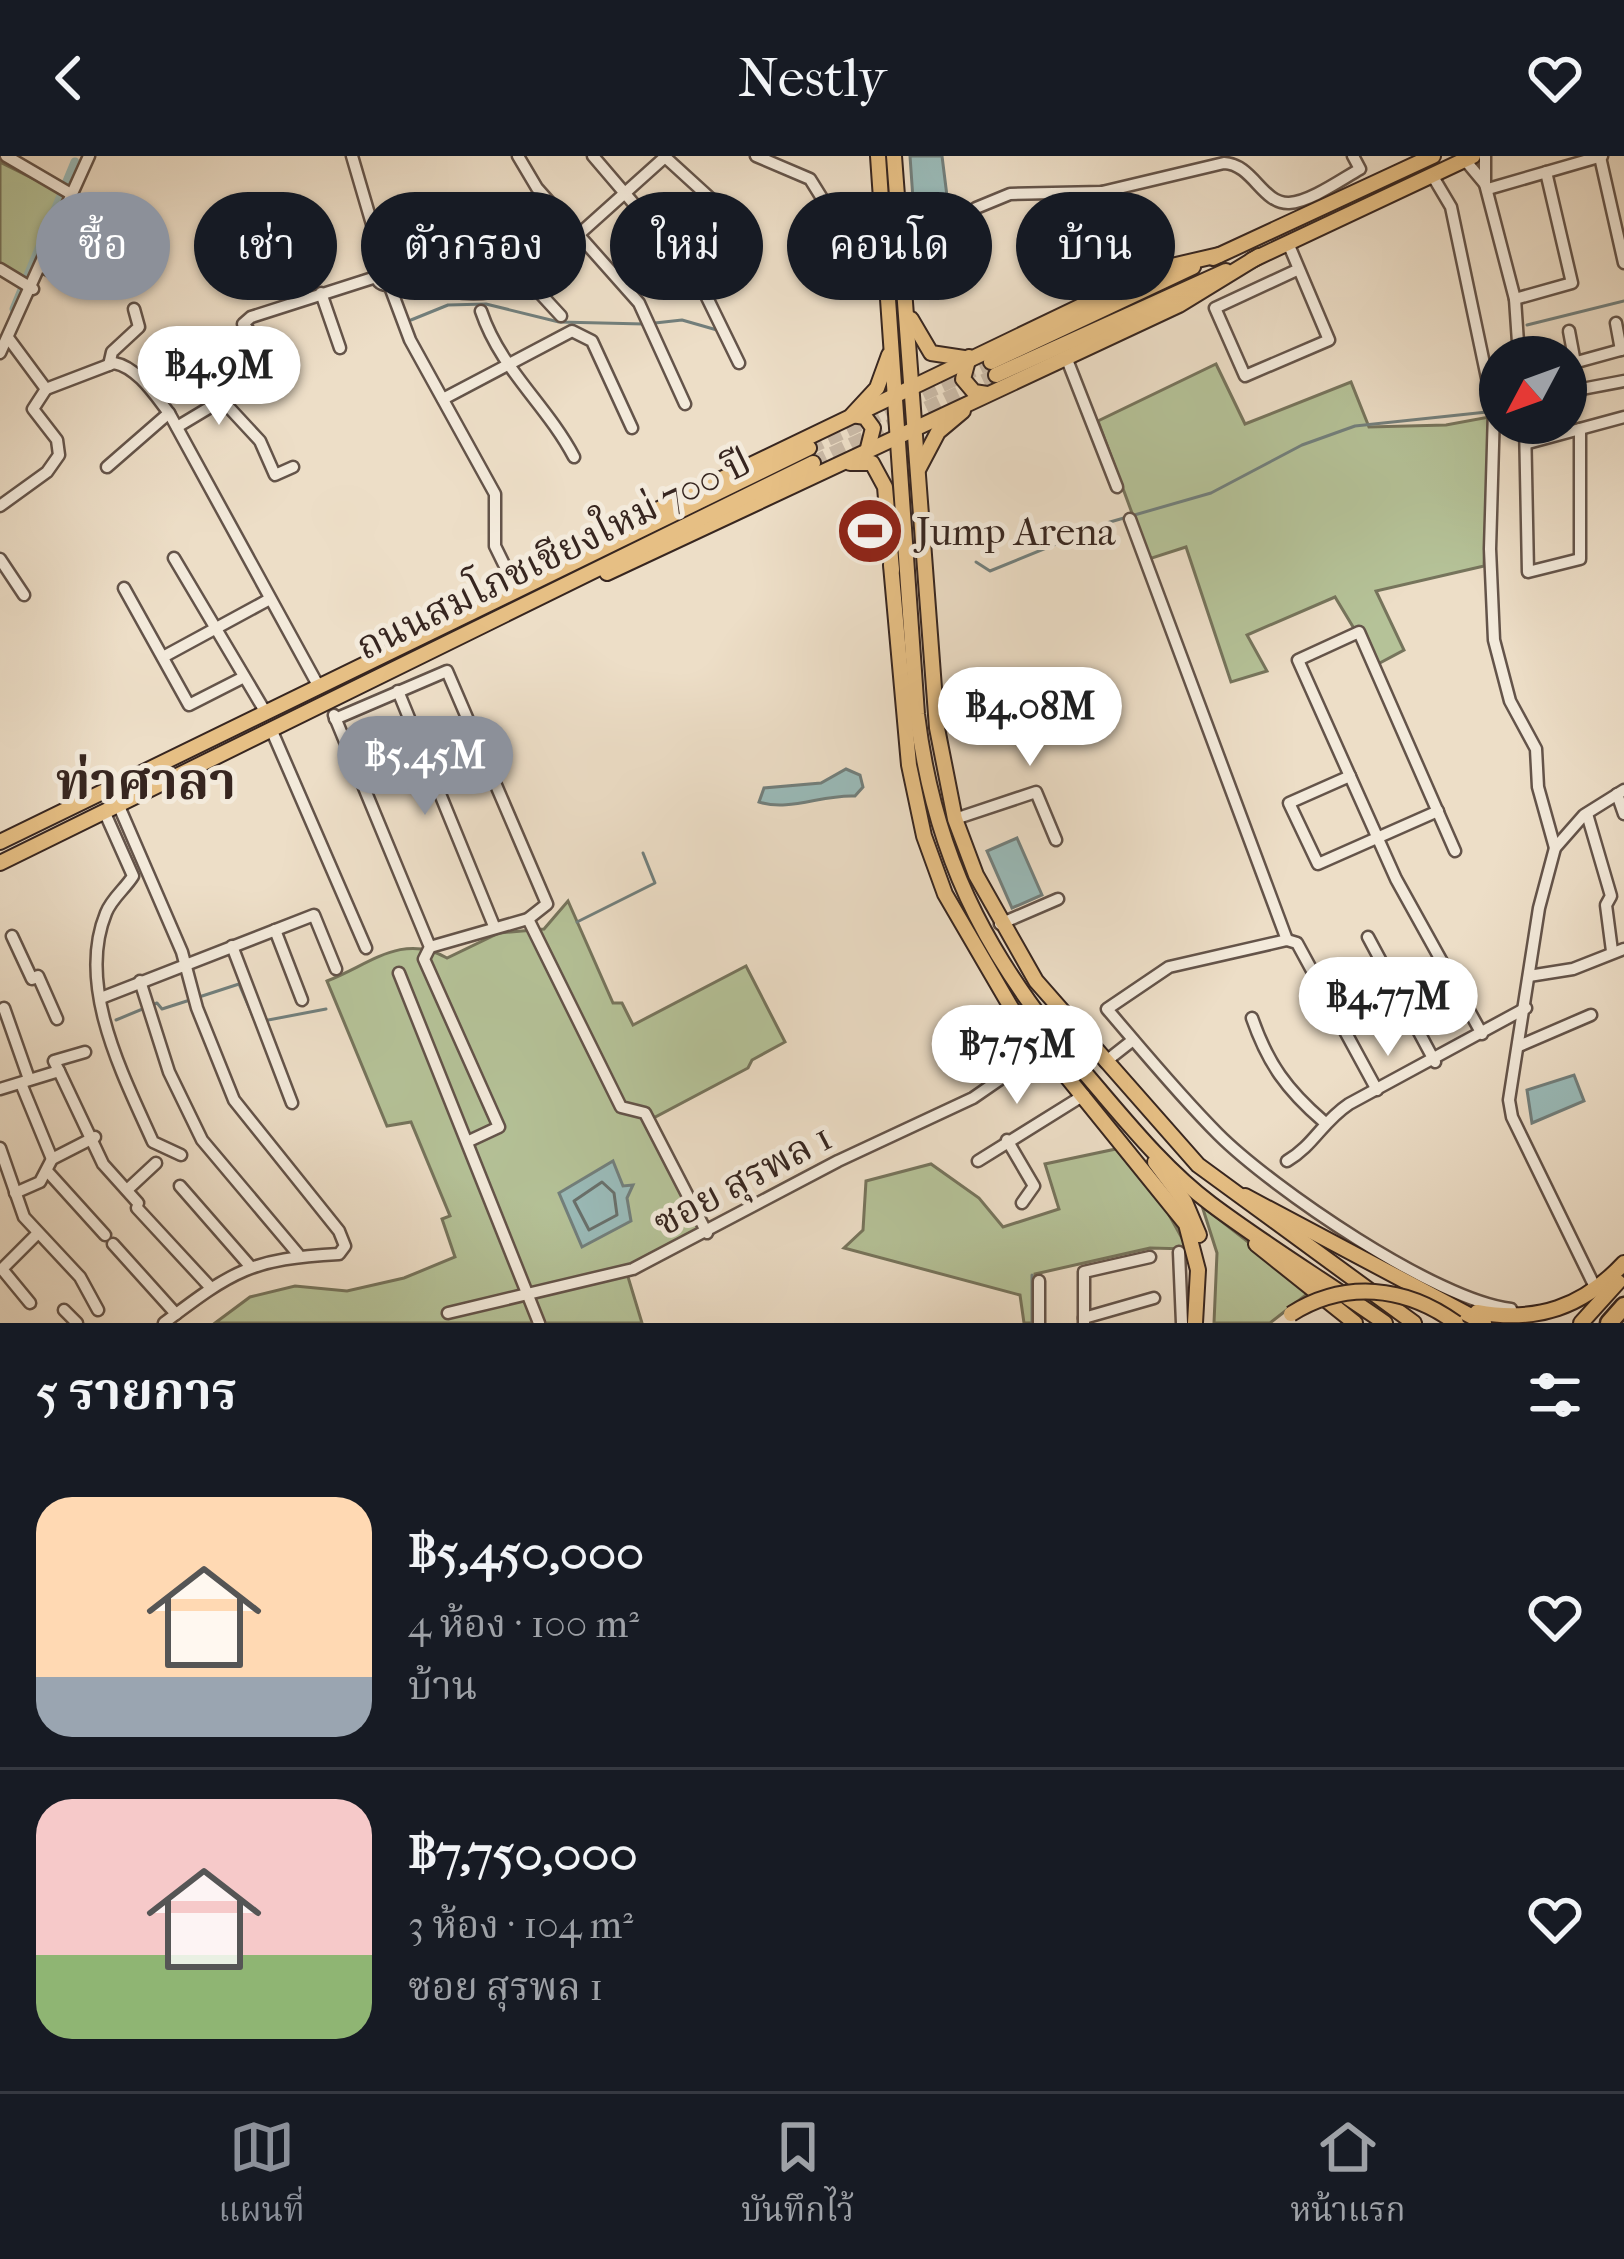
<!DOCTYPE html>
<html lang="th">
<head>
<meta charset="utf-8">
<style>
  :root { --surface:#171b24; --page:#20242c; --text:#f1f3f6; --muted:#9ea1a6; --line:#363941; --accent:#8c9099 }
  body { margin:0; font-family:"IM FELL French Canon","Noto Serif Thai",serif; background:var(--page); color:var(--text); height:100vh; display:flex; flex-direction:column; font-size:45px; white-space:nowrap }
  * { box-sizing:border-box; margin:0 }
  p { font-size:39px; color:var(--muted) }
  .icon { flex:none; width:66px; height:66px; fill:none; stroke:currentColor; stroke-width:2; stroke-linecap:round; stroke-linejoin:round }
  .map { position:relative; height:1167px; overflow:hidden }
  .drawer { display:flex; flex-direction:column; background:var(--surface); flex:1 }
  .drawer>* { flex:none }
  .guide { position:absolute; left:36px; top:36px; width:1554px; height:108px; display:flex; gap:24px }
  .needle { width:78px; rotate:229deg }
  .buttons { position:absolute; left:1479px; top:180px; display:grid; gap:24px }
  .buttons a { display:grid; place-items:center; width:108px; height:108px; border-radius:50%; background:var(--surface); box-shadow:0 3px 9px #0004; font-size:60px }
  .price { position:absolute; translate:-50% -102px; padding:0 27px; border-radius:42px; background:#fff; color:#222; font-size:39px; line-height:78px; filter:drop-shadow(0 3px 6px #0008) }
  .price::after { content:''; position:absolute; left:50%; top:72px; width:36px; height:27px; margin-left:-18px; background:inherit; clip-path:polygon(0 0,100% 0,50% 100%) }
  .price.on { background:var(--accent); color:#fff }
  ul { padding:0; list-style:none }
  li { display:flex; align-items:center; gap:36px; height:300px; padding:0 36px }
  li+li { border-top:3px solid var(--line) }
  li span { display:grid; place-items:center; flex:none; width:336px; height:240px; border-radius:36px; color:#555 }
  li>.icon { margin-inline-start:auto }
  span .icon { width:144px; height:144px; fill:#fffc; stroke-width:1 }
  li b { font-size:51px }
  h2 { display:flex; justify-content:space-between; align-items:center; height:144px; padding:0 36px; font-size:51px }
  .tag { padding:0 42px; border-radius:54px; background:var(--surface); box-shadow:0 3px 9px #0004; font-size:42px; line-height:108px }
  .tag.on { background:var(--accent); color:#fff }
  header { display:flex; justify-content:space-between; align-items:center; height:156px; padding:0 36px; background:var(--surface); font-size:54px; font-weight:600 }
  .dock { display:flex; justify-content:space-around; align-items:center; height:168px; border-top:3px solid var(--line); background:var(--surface); font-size:33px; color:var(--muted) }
  .dock a { display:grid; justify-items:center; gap:6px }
  .dock .on { color:var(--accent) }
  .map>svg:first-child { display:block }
  .green { fill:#b5c298; stroke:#76745c; stroke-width:3 }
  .water { fill:#9abbb9; stroke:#727f7c; stroke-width:3 }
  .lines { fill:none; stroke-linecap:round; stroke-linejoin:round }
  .shore { stroke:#68706c; stroke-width:3 }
  .stream { stroke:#727f7c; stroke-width:3 }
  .canal { stroke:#9abbb9; stroke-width:9 }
  .major-tunnel { stroke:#c9b9a6; stroke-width:14; stroke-dasharray:14 7; stroke-linecap:butt }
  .minor-casing { stroke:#64544a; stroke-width:15 }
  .major-casing { stroke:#372620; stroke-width:18 }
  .highway-casing { stroke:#372620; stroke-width:21 }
  .minor { stroke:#f3eadb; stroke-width:10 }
  .major { stroke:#e6bf84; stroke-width:14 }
  .highway { stroke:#e6bf84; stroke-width:16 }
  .major-bridge-casing { stroke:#372620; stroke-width:18; stroke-linecap:butt }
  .major-bridge { stroke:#e6bf84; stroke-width:14 }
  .labels { text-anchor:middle; stroke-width:10; stroke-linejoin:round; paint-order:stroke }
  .poi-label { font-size:39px; fill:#372620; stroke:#f3eadb; text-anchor:start }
  .street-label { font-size:39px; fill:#372620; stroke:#f3eadb }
  .district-label { font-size:51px; font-weight:bold; fill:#372620; stroke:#f3eadb }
</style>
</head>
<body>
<header><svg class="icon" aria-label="back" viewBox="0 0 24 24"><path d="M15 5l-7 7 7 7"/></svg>Nestly<svg class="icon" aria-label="heart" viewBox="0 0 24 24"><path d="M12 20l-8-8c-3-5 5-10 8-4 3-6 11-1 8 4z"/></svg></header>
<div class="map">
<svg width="1624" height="1167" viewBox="0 0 1624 1167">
  <rect width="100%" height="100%" fill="#eddec7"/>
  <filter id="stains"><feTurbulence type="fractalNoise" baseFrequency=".00167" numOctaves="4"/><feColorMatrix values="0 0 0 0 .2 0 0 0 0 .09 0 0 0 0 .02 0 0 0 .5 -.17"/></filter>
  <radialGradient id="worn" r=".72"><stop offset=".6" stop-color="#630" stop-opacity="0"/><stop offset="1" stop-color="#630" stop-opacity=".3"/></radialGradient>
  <g class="green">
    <polygon points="0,6 60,36 29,125 0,107"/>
    <polygon points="1216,208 1245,268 1351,226 1369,271 1446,269 1489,261 1484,410 1376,435 1404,494 1376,509 1335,441 1247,479 1267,515 1231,526 1186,391 1149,403 1098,265"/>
    <path d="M568,745L613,847H622L633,869L746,810L785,886L752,904L748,912L648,965L700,1072L625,1111L642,1167H215L250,1141L295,1130L347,1135L404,1122L455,1101L442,1063L450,1060L411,966L387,970L327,825C369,809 402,776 447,802L499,777L544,773Z"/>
    <polygon points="1116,993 1163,1048 1188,1093 1150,1092 1035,1118 1034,1167 1024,1167 1020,1139 844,1092 863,1074 866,1025 931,1008 979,1042 1003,1071 1059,1053 1045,1008"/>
    <polygon points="1202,1050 1311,1135 1270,1167 1214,1167 1217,1097"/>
  </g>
  <g class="water">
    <polygon points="910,0 942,0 949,56 915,72"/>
    <path d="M846,613L860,619L863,631L855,640C823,638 789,656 759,646L764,632L821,627Z"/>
    <polygon points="1017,682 1042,739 1012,752 987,695"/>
    <polygon points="1574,919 1584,945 1532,967 1527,934"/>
    <polygon points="613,1005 623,1030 633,1029 627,1042 631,1065 582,1091 559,1037"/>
  </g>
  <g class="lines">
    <polygon class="shore" points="602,1026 614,1037 617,1059 589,1074 574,1045"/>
    <g class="stream">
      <polyline points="411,164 448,149 486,148 559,166 644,168"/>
      <polyline points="655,167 682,164 717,174"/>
      <polyline points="1527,169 1624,145"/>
      <polyline points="976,406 990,415 1110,366 1211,337 1302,289 1355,270 1487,256"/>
      <polyline points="577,766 655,727 643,697"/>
      <polyline points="199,841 239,828 254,863"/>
      <polyline points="116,864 157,847 162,853 190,844"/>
      <polyline points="263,865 326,853"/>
      <polyline points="1032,1167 1032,1119"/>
    </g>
    <polyline class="canal" points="14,153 75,6"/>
    <g class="major-tunnel">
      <polyline points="809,292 991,206"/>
      <polyline points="813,307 996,219"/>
    </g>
    <g class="minor-casing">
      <g id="minor">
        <polyline points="6,0 71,38"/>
        <polyline points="352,0 384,109"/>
        <polyline points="518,0 537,32 639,147 685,248"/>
        <polyline points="593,0 698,123 739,207"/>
        <polyline points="664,0 710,42"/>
        <polyline points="756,0 810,23 853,92 874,102 888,97"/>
        <polyline points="1485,0 1485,28 1515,143 1519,201"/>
        <polyline points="1600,1 1624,107"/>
        <polyline points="1465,4 1485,28"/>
        <polyline points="1432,19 1451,51 1494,255 1490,393 1494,484 1510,545 1536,593 1538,631 1555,692"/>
        <polyline points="1488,33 1602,0"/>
        <polyline points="1102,36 1129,127"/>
        <polyline points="477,69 561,160"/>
        <polyline points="1288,87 1329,184 1245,220 1215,152 1299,113"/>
        <path d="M902,88L945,75L976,52L1010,38L1102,36L1224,7C1253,8 1262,48 1289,47C1310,46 1342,23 1360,13L1353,0"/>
        <circle cx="386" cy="119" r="10"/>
        <polyline points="43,111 73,128 115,104"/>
        <polyline points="0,113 33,133"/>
        <path d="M396,121C441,136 484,147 528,124L665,1"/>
        <polyline points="389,128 410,184 495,338 495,390 517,435"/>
        <polyline points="321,137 340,192"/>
        <polyline points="1515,143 1572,127 1546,16"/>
        <path d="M481,155C501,214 546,248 574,301"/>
        <polyline points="1616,167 1621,194"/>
        <polyline points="1569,175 1575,207"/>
        <polyline points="9,183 46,233"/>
        <polyline points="0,197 89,0"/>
        <polyline points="1066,201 1117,331"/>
        <polyline points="109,209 112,196 139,171 134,153"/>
        <polyline points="1566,209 1624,193"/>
        <polyline points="281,210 243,168 251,161 376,121"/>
        <path d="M46,233L114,207C137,211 155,239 169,257L319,531"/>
        <polyline points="1566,236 1624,225"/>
        <polyline points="443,243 572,175 592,185 632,272"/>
        <polyline points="1525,267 1528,416 1580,403 1580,273"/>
        <polyline points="177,271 222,244 260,285 275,319 293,311"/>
        <polyline points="1528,287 1624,261"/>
        <polyline points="107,311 169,257"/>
        <polyline points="0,350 47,316 59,299 57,284 33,253 46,233"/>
        <polyline points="1130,363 1287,784"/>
        <polyline points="174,402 266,557"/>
        <polyline points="0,403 24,439"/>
        <polyline points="124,432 189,549 244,521"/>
        <polyline points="163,501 268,444"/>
        <polyline points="398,535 494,770"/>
        <polyline points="334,559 430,791 424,803 499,971 469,985"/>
        <polyline points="335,563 447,515 547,748 528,763 430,791"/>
        <polyline points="271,573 366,792"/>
        <polyline points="1350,620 1289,647 1318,708 1438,655"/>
        <polyline points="1617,638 1624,658"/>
        <path d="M118,648L182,796L197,852L234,944L339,1075L345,1090L339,1098C251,1103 234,1114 164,1167"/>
        <path d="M104,655L133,720C125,733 112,742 106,757C76,830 123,919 153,986L181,999"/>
        <polyline points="1587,658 1611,740 1606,749 1612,795"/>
        <polyline points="955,663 1036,636 1056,684"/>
        <polyline points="1455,695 1359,476 1298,504 1396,723 1482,878"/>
        <polyline points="528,763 621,951 645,957 707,1077"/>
        <polyline points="1000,768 1058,743"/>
        <polyline points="275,774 302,844"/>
        <polyline points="12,780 32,823 38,820 57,863"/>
        <polyline points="1368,781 1435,906"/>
        <polyline points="232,790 292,947"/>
        <polyline points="399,817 539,1167"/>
        <polyline points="1529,820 1573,813 1624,793"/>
        <polyline points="140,825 169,916 202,984 298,1098"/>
        <polyline points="101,842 314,759 336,813"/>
        <polyline points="4,852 29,923"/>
        <path d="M1252,862C1268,908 1287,934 1323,965"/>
        <polyline points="1519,890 1591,859"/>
        <polyline points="1105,906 1133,884"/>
        <polyline points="59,915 103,1008 138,1047"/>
        <polyline points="22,930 52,1003"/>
        <polyline points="0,933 59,915 54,905 85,896"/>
        <path d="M1377,934L1297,787L1287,784L1169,811L1107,853C1143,895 1179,939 1218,978C1272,1032 1437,1145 1511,1153"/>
        <polyline points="1007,984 1034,1030 1022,1047"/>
        <polyline points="0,992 24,1061 80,1121 98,1154"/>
        <polyline points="978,1005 1084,939"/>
        <path d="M1287,1005C1314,989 1322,966 1349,948L1526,852"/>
        <polyline points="48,1016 105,1079"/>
        <polyline points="180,1030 249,1109"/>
        <polyline points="127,1034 156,1007"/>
        <polyline points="15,1037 40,1026 52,1003 95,981"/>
        <polyline points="137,1052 211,1132"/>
        <polyline points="113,1088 176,1158"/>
        <polyline points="1179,1096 1182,1167"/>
        <polyline points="1039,1125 1039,1167"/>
        <polyline points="1594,1129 1512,961 1509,944 1539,752 1555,692 1584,659 1624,634"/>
        <polyline points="30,1147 2,1113 37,1078"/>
        <polyline points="64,1154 77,1167"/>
        <polyline points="448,1157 633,1113 838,1005 973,942 1044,893"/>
        <polyline points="1084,1162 1154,1142"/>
        <polyline points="1084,1167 1084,1116 1150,1101"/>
      </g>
    </g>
    <g class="major-casing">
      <g id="major">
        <path d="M878,0L917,558C936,714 995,813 1096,930C1131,971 1168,1016 1211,1048C1267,1090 1328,1127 1385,1167"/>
        <polyline points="894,0 937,572 955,663 976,719 1036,825 1198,1009 1414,1167"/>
        <polyline points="1213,102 1433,0"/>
        <polyline points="1252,104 1473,0"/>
        <polyline points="911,163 931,197 964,202"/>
        <polyline points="969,201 963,223 974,236 987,238"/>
        <polyline points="991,206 1193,111"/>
        <polyline points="996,219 1226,115"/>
        <polyline points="868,292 873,272 865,261 852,259 877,232 889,199"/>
        <polyline points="850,307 872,307 885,331 892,414"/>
        <polyline points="919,312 938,276 963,255"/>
        <polyline points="578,397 609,377 1129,127 1163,112 1219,99"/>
        <polyline points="891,409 909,609 924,680 945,738 1012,853 1186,1068 1198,1114 1195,1167"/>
        <polyline points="607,417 1179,149 1259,100"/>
        <polyline points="0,686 809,292"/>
        <polyline points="0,707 813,307"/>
        <polyline points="1155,1006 1185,1046 1199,1079"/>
        <polyline points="1245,1040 1484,1167"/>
        <polyline points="1256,1088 1355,1167"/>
        <path d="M1477,1156C1537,1167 1583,1151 1624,1107"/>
        <polyline points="1581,1167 1618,1126"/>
      </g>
    </g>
    <g class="highway-casing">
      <polyline id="highway" points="1609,1167 1624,1150"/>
    </g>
    <use href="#minor" class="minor"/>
    <use href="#major" class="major"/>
    <use href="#highway" class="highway"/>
    <g class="major-bridge-casing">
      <path id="major-bridge" d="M1291,1158C1345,1124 1405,1130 1456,1167"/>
    </g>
    <use href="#major-bridge" class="major-bridge"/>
  </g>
  <defs>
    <g id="stadium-disc" transform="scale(3.45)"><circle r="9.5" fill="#8f2418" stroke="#f3eadb"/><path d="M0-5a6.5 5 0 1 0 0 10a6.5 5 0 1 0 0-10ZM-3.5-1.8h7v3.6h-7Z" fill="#fff"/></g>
  </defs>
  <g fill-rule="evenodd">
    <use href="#stadium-disc" x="870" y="375"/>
  </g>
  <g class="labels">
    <g class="poi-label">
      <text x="916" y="389">Jump Arena</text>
    </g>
    <g class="street-label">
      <text transform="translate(553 397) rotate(-26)" y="14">ถนนสมโภชเชียงใหม่ 700 ปี</text>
      <text transform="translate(742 1023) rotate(-28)" y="14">ซอย สุรพล 1</text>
    </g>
    <g class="district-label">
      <text x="146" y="643">ท่าศาลา</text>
    </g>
  </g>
  <rect width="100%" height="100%" filter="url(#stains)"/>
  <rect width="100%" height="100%" fill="url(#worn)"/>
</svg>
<div class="buttons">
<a><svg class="needle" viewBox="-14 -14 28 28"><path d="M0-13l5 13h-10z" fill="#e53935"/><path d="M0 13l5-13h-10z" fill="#9ea1a6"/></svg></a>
</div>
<b class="price" style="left:219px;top:272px">฿4.9M</b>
<b class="price" style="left:1030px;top:613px">฿4.08M</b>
<b class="price on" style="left:425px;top:662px">฿5.45M</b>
<b class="price" style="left:1388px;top:903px">฿4.77M</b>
<b class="price" style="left:1017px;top:951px">฿7.75M</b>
<div class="guide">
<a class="tag on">ซื้อ</a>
<a class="tag">เช่า</a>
<a class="tag">ตัวกรอง</a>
<a class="tag">ใหม่</a>
<a class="tag">คอนโด</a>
<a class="tag">บ้าน</a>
</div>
</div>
<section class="drawer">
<h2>5 รายการ<svg class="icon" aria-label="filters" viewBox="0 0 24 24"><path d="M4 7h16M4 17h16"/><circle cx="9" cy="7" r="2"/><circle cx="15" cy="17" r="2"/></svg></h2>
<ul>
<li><span style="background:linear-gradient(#ffd9b3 75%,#9aa5b1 0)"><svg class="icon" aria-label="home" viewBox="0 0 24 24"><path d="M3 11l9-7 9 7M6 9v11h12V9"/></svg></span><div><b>฿5,450,000</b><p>4 ห้อง · 100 m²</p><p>บ้าน</p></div><svg class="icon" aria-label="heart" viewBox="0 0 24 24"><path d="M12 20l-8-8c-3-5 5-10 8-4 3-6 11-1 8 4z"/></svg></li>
<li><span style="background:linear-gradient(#f6c9c9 65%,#8fb573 0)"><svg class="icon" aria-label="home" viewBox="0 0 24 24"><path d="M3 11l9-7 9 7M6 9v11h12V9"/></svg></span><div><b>฿7,750,000</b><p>3 ห้อง · 104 m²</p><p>ซอย สุรพล 1</p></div><svg class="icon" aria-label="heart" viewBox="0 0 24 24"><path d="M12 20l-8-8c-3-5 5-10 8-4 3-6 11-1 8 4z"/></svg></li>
</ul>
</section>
<nav class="dock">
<a class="on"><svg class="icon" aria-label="map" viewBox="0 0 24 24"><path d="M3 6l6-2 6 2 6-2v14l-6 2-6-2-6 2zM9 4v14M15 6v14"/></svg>แผนที่</a>
<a><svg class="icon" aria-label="saved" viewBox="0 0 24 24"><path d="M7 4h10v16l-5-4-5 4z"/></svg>บันทึกไว้</a>
<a><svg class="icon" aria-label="home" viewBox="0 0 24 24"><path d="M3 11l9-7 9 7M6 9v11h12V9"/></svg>หน้าแรก</a>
</nav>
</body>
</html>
